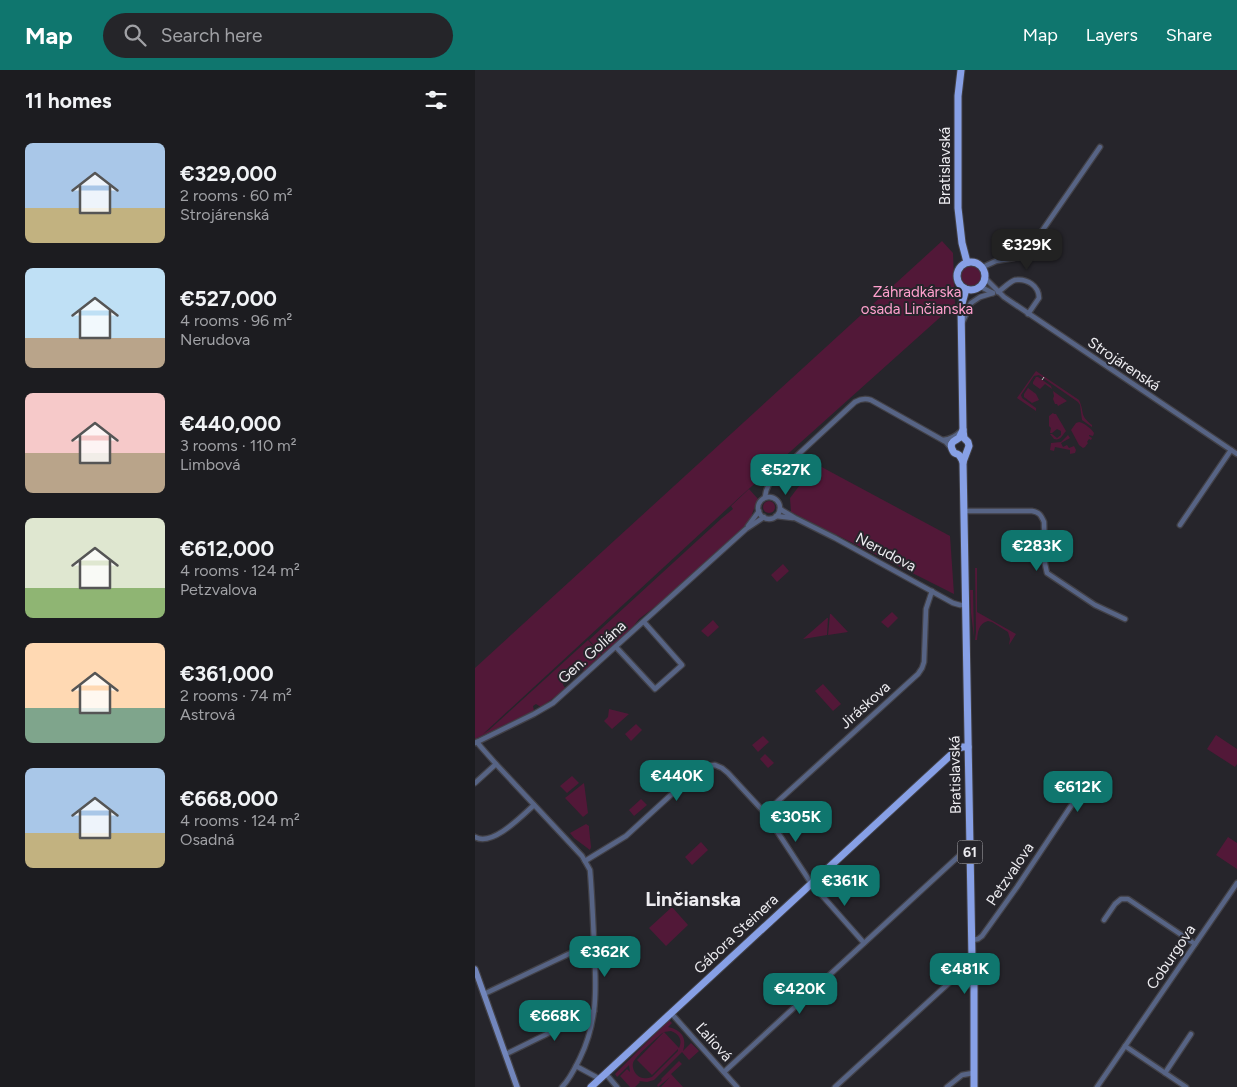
<!DOCTYPE html>
<html lang="en">
<head>
<meta charset="utf-8">
<style>
  :root { --surface:#1c1c20; --page:#252529; --text:#f1f3f6; --muted:#a0a1a5; --accent:#0f766e }
  body { margin:0; font-family:Figtree,sans-serif; background:var(--page); color:var(--text); height:100vh; display:flex; flex-direction:column; font-size:19px; white-space:nowrap }
  * { box-sizing:border-box; margin:0 }
  p { font-size:16px; color:var(--muted) }
  .icon { flex:none; width:28px; height:28px; fill:none; stroke:currentColor; stroke-width:2; stroke-linecap:round; stroke-linejoin:round }
  .map { position:relative; flex:1; overflow:hidden }
  .details { display:flex; flex-direction:column; background:var(--surface); width:475px }
  .details>* { flex:none }
  .price { position:absolute; translate:-50% -42px; padding:0 11px; border-radius:10px; background:var(--accent); color:#fff; font-size:16px; line-height:32px; filter:drop-shadow(0 1px 2px #0008) }
  .price::after { content:''; position:absolute; left:50%; top:30px; width:15px; height:11px; margin-left:-8px; background:inherit; clip-path:polygon(0 0,100% 0,50% 100%) }
  .price.selected { background:#222; color:#fff }
  ul { padding:0; list-style:none }
  li { display:flex; align-items:center; gap:15px; height:125px; padding:0 25px }
  li span { display:grid; place-items:center; flex:none; width:140px; height:100px; border-radius:8px; color:#555 }
  li>.icon { margin-inline-start:auto }
  span .icon { width:60px; height:60px; fill:#fffc; stroke-width:1 }
  li b { font-size:21px }
  h2 { display:flex; justify-content:space-between; align-items:center; height:60px; padding:0 25px; font-size:21px }
  header { display:flex; align-items:center; gap:30px; box-sizing:border-box; height:70px; padding:0 25px; background:var(--accent); color:#fff }
  header strong { font-size:24px }
  nav { display:flex; gap:28px; margin-inline-start:auto; font-size:18px }
  .search { width:350px; height:45px; background:var(--page); display:flex; align-items:center; gap:12px; box-sizing:border-box; padding:0 18px; border-radius:28px; color:var(--muted); font-size:19px }
  main { display:flex; flex:1; min-height:0 }
  .map>svg:first-child { display:block }
  .green { fill:#521838; fill-rule:evenodd }
  .lines { fill:none; stroke-linecap:round; stroke-linejoin:round }
  .street-casing { stroke:#424147; stroke-width:7 }
  .secondary-casing { stroke:#424147; stroke-width:8 }
  .primary-casing { stroke:#424147; stroke-width:9 }
  .street { stroke:#576485; stroke-width:4.5 }
  .secondary { stroke:#7286bc; stroke-width:5.5 }
  .primary { stroke:#87a0e6; stroke-width:7 }
  .rail { stroke:#c3c2c6; stroke-width:1; stroke-dasharray:9 9; stroke-linecap:butt }
  .labels { text-anchor:middle; stroke-width:4; stroke-linejoin:round; paint-order:stroke }
  .shield { fill:#26252b; stroke:#b1b0b5; stroke-width:1 }
  .shield-label { font-size:14px; font-weight:bold; fill:#edecf0 }
  .street-label { font-size:15px; fill:#edecf0; stroke:#26252b }
  .park-label { font-size:15px; fill:#ffa0cd; stroke:#26252b }
  .district-label { font-size:20px; font-weight:bold; fill:#edecf0; stroke:#26252b }
</style>
</head>
<body>
<header>
<strong>Map</strong>
<div class="search"><svg class="icon" aria-label="search" viewBox="0 0 24 24"><circle cx="10" cy="10" r="6"/><path d="M15 15l6 6"/></svg>Search here</div>
<nav><a>Map</a><a>Layers</a><a>Share</a></nav>
</header>
<main>
<section class="details">
<h2>11 homes<svg class="icon" aria-label="filters" viewBox="0 0 24 24"><path d="M4 7h16M4 17h16"/><circle cx="9" cy="7" r="2"/><circle cx="15" cy="17" r="2"/></svg></h2>
<ul>
<li><span style="background:linear-gradient(#a9c7e8 65%,#c2b280 0)"><svg class="icon" aria-label="home" viewBox="0 0 24 24"><path d="M3 11l9-7 9 7M6 9v11h12V9"/></svg></span><div><b>€329,000</b><p>2 rooms · 60 m²</p><p>Strojárenská</p></div></li>
<li><span style="background:linear-gradient(#bfe0f5 70%,#b9a48a 0)"><svg class="icon" aria-label="home" viewBox="0 0 24 24"><path d="M3 11l9-7 9 7M6 9v11h12V9"/></svg></span><div><b>€527,000</b><p>4 rooms · 96 m²</p><p>Nerudova</p></div></li>
<li><span style="background:linear-gradient(#f6c9c9 60%,#b9a48a 0)"><svg class="icon" aria-label="home" viewBox="0 0 24 24"><path d="M3 11l9-7 9 7M6 9v11h12V9"/></svg></span><div><b>€440,000</b><p>3 rooms · 110 m²</p><p>Limbová</p></div></li>
<li><span style="background:linear-gradient(#dfe7d0 70%,#8fb573 0)"><svg class="icon" aria-label="home" viewBox="0 0 24 24"><path d="M3 11l9-7 9 7M6 9v11h12V9"/></svg></span><div><b>€612,000</b><p>4 rooms · 124 m²</p><p>Petzvalova</p></div></li>
<li><span style="background:linear-gradient(#ffd9b3 65%,#7fa58c 0)"><svg class="icon" aria-label="home" viewBox="0 0 24 24"><path d="M3 11l9-7 9 7M6 9v11h12V9"/></svg></span><div><b>€361,000</b><p>2 rooms · 74 m²</p><p>Astrová</p></div></li>
<li><span style="background:linear-gradient(#a9c7e8 65%,#c2b280 0)"><svg class="icon" aria-label="home" viewBox="0 0 24 24"><path d="M3 11l9-7 9 7M6 9v11h12V9"/></svg></span><div><b>€668,000</b><p>4 rooms · 124 m²</p><p>Osadná</p></div></li>
</ul>
</section>
<div class="map">
<svg width="762" height="1017" viewBox="0 0 762 1017">
  <rect width="100%" height="100%" fill="#26252b"/>
  <g class="green">
    <polygon points="467,171 478,183 480,234 267,425 8,664 14,660 113,570 127,586 107,605 106,604 109,600 106,597 102,600 97,595 87,603 92,609 90,612 90,608 89,608 88,615 91,619 66,637 61,634 58,636 59,641 0,669 0,598"/>
    <circle cx="496" cy="206" r="10"/>
    <path d="M561,301L604,330C610,343 604,345 617,355V357L607,350L605,335L603,332L564,305L559,306L546,325L547,328L561,338V341L542,328Z"/>
    <polygon points="561,307 563,307 576,316 577,319 570,314 565,319 558,314 558,312"/>
    <polygon points="553,318 561,324 564,330 557,333 549,327 549,324"/>
    <polygon points="578,321 592,331 583,336 582,334 580,334 578,329 579,326"/>
    <path d="M578,343L579,344H581L591,361C587,366 585,371 579,369L575,364H577L582,368L586,365V361L582,359L577,363H575L576,358L574,356V346Z"/>
    <path d="M604,352C609,353 617,359 619,363L618,366L614,365V366L617,368L616,370L614,369L612,372L613,373L610,377L608,378L604,375L596,360L601,353Z"/>
    <polygon points="593,365 595,368 586,373 588,377 592,375 594,378 599,376 601,380 600,383 595,384 595,380 580,377 579,381 575,380 576,373 586,372"/>
    <polygon points="341,394 475,466 479,524 316,442 315,428"/>
    <polygon points="274,419 283,429 277,444 278,447 270,456 185,533 164,549 154,562 128,585 114,570 247,448 258,439 256,436"/>
    <circle cx="294" cy="437" r="6"/>
    <polygon points="308,494 314,501 302,512 296,505"/>
    <path d="M500,498H502V542L541,564L534,575L535,569L533,562L517,552L513,551C503,554 503,562 502,570H500L501,562Z"/>
    <polygon points="495,520 498,520 499,567 496,543"/>
    <polygon points="417,542 423,548 413,558 406,552"/>
    <polygon points="355,544 356,544 373,562 353,565"/>
    <polygon points="352,548 353,548 352,565 328,569"/>
    <polygon points="238,550 244,557 233,567 226,561"/>
    <polygon points="348,614 366,634 358,641 340,621"/>
    <polygon points="134,639 154,644 137,659 129,651 133,647"/>
    <polygon points="161,654 167,660 156,671 150,664"/>
    <polygon points="741,665 762,679 762,694 760,697 732,679"/>
    <polygon points="288,666 294,672 283,682 277,675"/>
    <polygon points="290,684 299,693 293,698 285,689"/>
    <polygon points="97,706 104,713 92,723 85,716"/>
    <polygon points="109,713 113,743 108,747 90,728"/>
    <polygon points="166,729 172,735 159,746 154,740"/>
    <polygon points="111,754 114,756 114,758 116,777 115,780 99,768 95,763"/>
    <polygon points="753,767 762,773 762,799 741,785"/>
    <polygon points="226,772 233,780 217,795 210,787"/>
    <polygon points="197,837 213,855 191,876 174,858"/>
    <path d="M194,950L197,953L193,957C207,960 212,968 208,981L216,973L224,981L214,990L207,982L179,1010L172,1012L164,1011L165,1012L160,1017H155L145,1006L152,999L155,1002L154,995L142,1007L140,1004ZM196,961C204,964 208,970 204,978L189,962ZM189,962L162,990L177,1005L203,979V981L177,1007C171,1009 166,1009 162,1005C159,1002 157,997 158,993C160,986 180,970 186,964Z"/>
    <polygon points="204,991 207,994 196,1004 208,1017 186,1017 195,1007 183,1017 182,1015 187,1010 186,1009"/>
  </g>
  <g class="lines">
    <g class="street-casing">
      <g id="street">
        <polyline points="508,197 521,191 539,188 549,182 558,174 625,77"/>
        <polyline points="511,209 529,227 762,384"/>
        <polyline points="506,217 518,223"/>
        <path d="M523,222C528,219 534,212 540,210C552,208 564,216 564,228L553,244"/>
        <polyline points="488,251 496,233 505,227 518,223"/>
        <path d="M468,370C475,369 480,367 485,362"/>
        <path d="M290,427C291,417 295,412 302,404L380,332C385,329 390,328 396,330L471,372L476,378"/>
        <circle cx="294" cy="438" r="11"/>
        <polyline points="305,439 320,448 360,468 478,533 485,535 491,535"/>
        <path d="M490,441H557C564,442 566,445 569,452L570,494L572,503L620,535L650,549"/>
        <polyline points="301,446 318,448"/>
        <polyline points="705,455 756,380"/>
        <polyline points="273,456 284,441"/>
        <polyline points="141,577 180,619 207,595 169,552"/>
        <path d="M2,672L6,677L21,694L107,786L115,800C117,824 118,848 119,872C121,914 124,949 105,988C100,998 95,1009 87,1017"/>
        <polyline points="0,673 59,644 78,633 271,459 289,447"/>
        <polyline points="0,713 21,694"/>
        <polyline points="290,743 443,604 447,598 449,592 451,539 457,521"/>
        <path d="M0,767C17,777 47,746 59,735"/>
        <polyline points="110,791 151,766 222,701 231,696 240,695 247,698 253,703 290,743 336,813 389,873"/>
        <polyline points="629,850 640,834 646,829 653,829 720,874"/>
        <polyline points="497,870 503,869 507,866 542,817 606,721"/>
        <path d="M481,910C487,914 493,918 499,913"/>
        <polyline points="475,912 493,907 499,904"/>
        <polyline points="9,924 119,872"/>
        <polyline points="196,943 262,1017"/>
        <polyline points="650,976 711,1017"/>
        <polyline points="31,984 119,941"/>
        <polyline points="101,996 125,1009"/>
        <polyline points="249,1002 486,784 492,781 495,781"/>
        <polyline points="690,1003 716,964"/>
        <polyline points="131,1004 142,1017"/>
        <path d="M360,1017L475,912C481,903 491,898 496,889"/>
        <polyline points="472,1017 487,1005 498,1003"/>
        <polyline points="622,1017 762,813"/>
      </g>
    </g>
    <g class="secondary-casing">
      <polyline id="secondary" points="0,899 42,1017"/>
    </g>
    <g class="primary-casing">
      <g id="primary">
        <polyline points="486,0 483,26 483,138 487,173 492,192"/>
        <circle cx="496" cy="206" r="14"/>
        <polyline points="491,219 486,237 488,360 489,368 493,372 494,376 488,392 497,888 499,896 499,1017"/>
        <path d="M488,360C487,362 485,366 484,368C480,371 473,372 478,381C480,385 480,382 484,385C486,387 487,390 488,392"/>
        <polyline points="116,1017 480,681 487,677 493,677"/>
      </g>
    </g>
    <use href="#street" class="street"/>
    <use href="#secondary" class="secondary"/>
    <use href="#primary" class="primary"/>
    <polyline class="rail" points="567,310 569,307"/>
  </g>
  <g class="labels">
    <rect class="shield" x="482.5" y="770.5" width="25" height="23" rx="4"/>
    <g class="shield-label">
      <text x="495" y="787">61</text>
    </g>
    <g class="street-label">
      <text transform="translate(470 96) rotate(-90)" y="5">Bratislavská</text>
      <text transform="translate(649 294) rotate(34)" y="5">Strojárenská</text>
      <text transform="translate(411 482) rotate(28)" y="5">Nerudova</text>
      <text transform="translate(117 582) rotate(-42)" y="5">Gen. Goliána</text>
      <text transform="translate(390 635) rotate(-42)" y="5">Jiráskova</text>
      <text transform="translate(480 705) rotate(-91)" y="5">Bratislavská</text>
      <text transform="translate(535 804) rotate(-56)" y="5">Petzvalova</text>
      <text transform="translate(261 864) rotate(-43)" y="5">Gábora Steinera</text>
      <text transform="translate(696 887) rotate(-56)" y="5">Coburgova</text>
      <text transform="translate(239 972) rotate(48)" y="5">Ľaliová</text>
    </g>
    <g class="park-label">
      <text x="442" y="227">Záhradkárska<tspan x="442" dy="17">osada Linčianska</tspan></text>
    </g>
    <g class="district-label">
      <text x="218" y="836">Linčianska</text>
    </g>
  </g>
</svg>
<b class="price selected" style="left:552px;top:201px">€329K</b>
<b class="price" style="left:311px;top:426px">€527K</b>
<b class="price" style="left:562px;top:502px">€283K</b>
<b class="price" style="left:202px;top:732px">€440K</b>
<b class="price" style="left:603px;top:743px">€612K</b>
<b class="price" style="left:321px;top:773px">€305K</b>
<b class="price" style="left:370px;top:837px">€361K</b>
<b class="price" style="left:130px;top:908px">€362K</b>
<b class="price" style="left:490px;top:925px">€481K</b>
<b class="price" style="left:325px;top:945px">€420K</b>
<b class="price" style="left:80px;top:972px">€668K</b>
</div>
</main>
</body>
</html>
